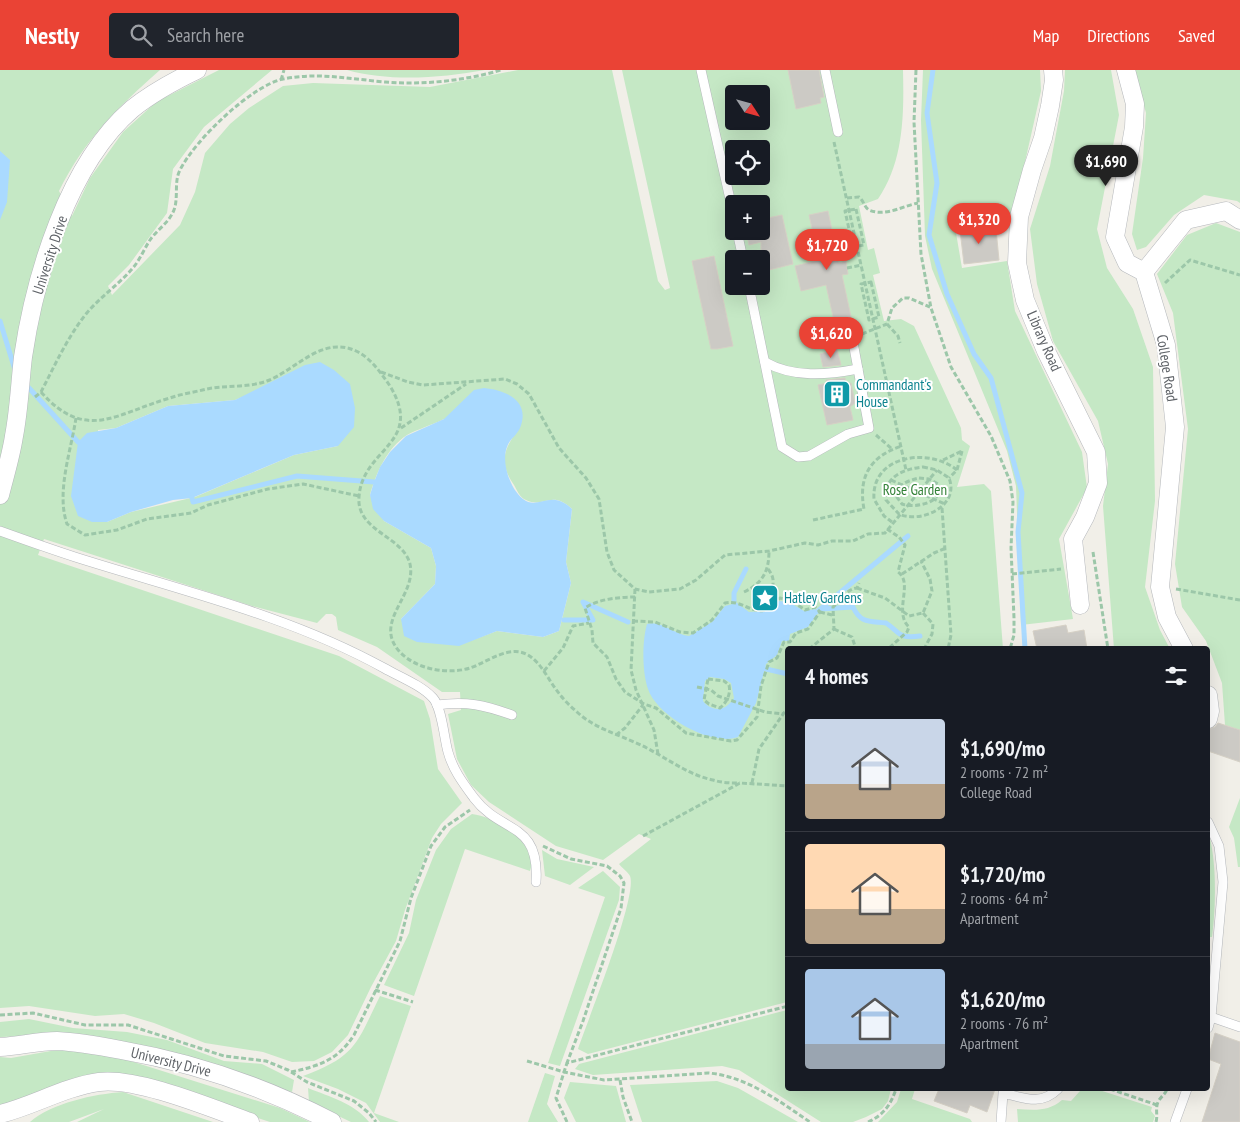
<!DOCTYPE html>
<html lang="en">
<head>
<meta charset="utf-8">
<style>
  :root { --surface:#171b24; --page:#20242c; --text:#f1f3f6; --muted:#9ea1a6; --line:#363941; --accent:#ea4335 }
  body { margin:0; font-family:"PT Sans Narrow",sans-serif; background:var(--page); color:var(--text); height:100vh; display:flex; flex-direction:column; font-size:19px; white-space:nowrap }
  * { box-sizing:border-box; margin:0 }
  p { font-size:16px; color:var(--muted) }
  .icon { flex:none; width:28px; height:28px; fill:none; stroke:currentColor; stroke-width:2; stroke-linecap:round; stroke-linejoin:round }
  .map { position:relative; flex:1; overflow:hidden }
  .details { position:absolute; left:785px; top:576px; width:425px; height:445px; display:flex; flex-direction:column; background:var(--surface); border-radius:5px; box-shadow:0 5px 20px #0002 }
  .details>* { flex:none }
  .needle { width:32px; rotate:126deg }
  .tools { position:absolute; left:725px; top:15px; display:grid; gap:10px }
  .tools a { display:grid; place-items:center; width:45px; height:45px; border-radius:5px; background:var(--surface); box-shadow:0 5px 20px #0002; font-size:25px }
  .price { position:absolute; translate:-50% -42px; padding:0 11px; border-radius:18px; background:var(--accent); color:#fff; font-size:16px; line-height:32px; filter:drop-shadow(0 1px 2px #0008) }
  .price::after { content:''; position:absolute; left:50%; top:30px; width:15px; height:11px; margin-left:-8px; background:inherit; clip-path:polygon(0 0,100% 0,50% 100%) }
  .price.on { background:#222; color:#fff }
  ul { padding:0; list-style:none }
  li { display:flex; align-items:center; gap:15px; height:125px; padding:0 20px }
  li+li { border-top:1px solid var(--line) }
  li span { display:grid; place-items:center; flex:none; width:140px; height:100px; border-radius:5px; color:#555 }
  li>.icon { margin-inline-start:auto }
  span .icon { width:60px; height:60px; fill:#fffc; stroke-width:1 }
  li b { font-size:21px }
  h2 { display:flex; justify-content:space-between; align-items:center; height:60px; padding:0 20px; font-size:21px }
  header { display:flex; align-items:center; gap:30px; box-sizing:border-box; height:70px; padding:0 25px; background:var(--accent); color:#fff }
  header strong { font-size:24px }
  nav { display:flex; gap:28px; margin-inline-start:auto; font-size:18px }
  .search { width:350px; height:45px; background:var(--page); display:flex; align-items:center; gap:12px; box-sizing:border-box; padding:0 18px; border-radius:5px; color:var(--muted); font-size:19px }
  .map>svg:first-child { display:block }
  .green { fill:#c5e8c5; fill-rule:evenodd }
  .water { fill:#aadaff; fill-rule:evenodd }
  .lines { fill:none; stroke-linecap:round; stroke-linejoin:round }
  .stream { stroke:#aadaff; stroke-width:5 }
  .building { fill:#cccac5; stroke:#d6d1c6 }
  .service-casing { stroke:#b5b8bc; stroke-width:10 }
  .minor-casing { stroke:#b5b8bc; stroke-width:19 }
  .path { stroke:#9cc7a9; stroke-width:3; stroke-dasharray:5 2.5; stroke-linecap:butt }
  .service { stroke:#fff; stroke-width:9 }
  .minor { stroke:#fff; stroke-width:18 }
  .labels { text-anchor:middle; stroke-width:4; stroke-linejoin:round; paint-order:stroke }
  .street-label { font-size:15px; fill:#5f6368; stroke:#fff }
  .culture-label { font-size:15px; fill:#0d838f; stroke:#fff; text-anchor:start }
  .park-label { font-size:15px; fill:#348238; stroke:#fff }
</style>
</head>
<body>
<header>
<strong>Nestly</strong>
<div class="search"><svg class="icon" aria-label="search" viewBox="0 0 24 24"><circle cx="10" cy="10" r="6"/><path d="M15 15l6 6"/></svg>Search here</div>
<nav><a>Map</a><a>Directions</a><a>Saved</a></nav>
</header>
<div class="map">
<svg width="1240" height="1052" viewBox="0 0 1240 1052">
  <rect width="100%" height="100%" fill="#f1efe8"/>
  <g class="green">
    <path d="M0,0H160C117,38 85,69 59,121L72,146L90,108L123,62L156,32L219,0H272L204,57L173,99L167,143L129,195L108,216L112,225L180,155L195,122L205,83L230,54L249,38L283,16L313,13L430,17L518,0H612L658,211L665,220L670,218L622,0H903C904,44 904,91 878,129L859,136L868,180L874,178L880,203L873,205L884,251L901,249L914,256L961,358L962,370L970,376L957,417L984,414L991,421L1003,579H788L787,932L588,984L578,979C587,952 638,826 630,806C628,802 622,798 619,794L651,769L639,764L603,790L556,776L489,732L471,715L457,689L448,644L461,640L460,622H442L377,577L338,560L336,547L332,544H326L317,553L252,536L44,469L38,485L339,586L424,631L430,649L438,699L462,733L441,754L432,768L405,840L396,871L371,917L348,965L332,982L314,991L292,992L263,982L205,973L154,953L124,944L95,946L29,936L0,938ZM734,24H761V51H734ZM734,79H761V106H734ZM734,134H761V161H734ZM734,189H761V216H734ZM257,321L338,376L294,385L195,427L131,442L107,452L98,360L116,358L168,336L235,330ZM444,349L519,358C504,379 498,392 514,415C517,420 520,428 526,430C545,439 551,419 572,439L566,492L571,513L559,561L543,567L497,561L459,575L401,549L435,514L436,496L431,478L384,451L370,425C376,403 387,378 407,365C418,359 432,355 444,349Z"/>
    <path d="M347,0H485C441,8 390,12 347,0Z"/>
    <polygon points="923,0 1040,0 1041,21 1013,145 955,157 962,198 1007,191 1015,241 1082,382 1087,418 1059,469 1073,549 1021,555 1016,416 1007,381 932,199 925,166 921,50"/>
    <polygon points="1065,0 1111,0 1119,45 1097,159 1107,198 1133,239 1153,297 1155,431 1145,517 1160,560 1170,579 1114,579 1103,436 1108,394 1098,351 1053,271 1037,214 1030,159 1050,96 1064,21"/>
    <polygon points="1134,0 1240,0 1240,133 1237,131 1204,125 1174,145 1146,177 1137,180 1132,164 1143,88 1146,43"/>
    <polygon points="1216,153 1240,162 1240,660 1225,655 1222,613 1206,571 1182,537 1175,494 1188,359 1173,243 1157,204 1187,165"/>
    <polygon points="1240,728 1240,797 1238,797 1234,768 1229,757"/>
    <path d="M472,744C492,746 529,768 532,790C532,793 531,798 530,801L465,779L414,926L384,915L409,863L416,830L436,780L451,759Z"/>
    <path d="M1208,761C1217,790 1216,837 1212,867H1208Z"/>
    <polygon points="542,780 557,789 594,797 570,815 545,806"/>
    <polygon points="603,801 620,817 619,830 560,996 548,993 605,827 578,818"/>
    <path d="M380,926L411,936L374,1043L399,1052H380L366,1033L338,1019L303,1006C356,986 356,975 380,926Z"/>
    <polygon points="787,940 788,1019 891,1019 888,1031 882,1039 866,1047 853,1052 821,1052 739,1000 722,996 593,1005 575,999 579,994"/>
    <polygon points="29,949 73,958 127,962 167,970 224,991 262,994 294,1010 292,1022 101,967 59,965 0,967 0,952"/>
    <polygon points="62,979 102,982 280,1038 310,1052 270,1052 123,1004 98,1004 0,1037 0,987 11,988"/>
    <polygon points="545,1003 555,1006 547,1034 558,1052 528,1052"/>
    <polygon points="717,1011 738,1018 798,1052 642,1052 630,1015"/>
    <polygon points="570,1012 616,1016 626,1052 576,1052 564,1028"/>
    <path d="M308,1018C330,1027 354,1033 369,1052H351L309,1032Z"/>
    <polygon points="901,1019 915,1019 912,1029 970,1049 972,1052 878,1052 897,1032"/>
    <path d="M1086,1019H1096L1152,1037L1151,1041L1155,1046L1153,1052H1018L1017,1039C1034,1040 1048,1042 1062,1030L1071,1031L1080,1021H1084Z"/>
    <path d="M123,1022L213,1052H77L104,1039L69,1052H30C52,1033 94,1024 123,1022Z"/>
  </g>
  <g class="water">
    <polygon points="0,81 10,90 7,132 0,150"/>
    <polygon points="320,292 334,300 350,314 355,338 354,357 338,376 294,385 192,428 173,430 131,442 107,452 92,452 78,446 71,426 78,372 87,363 116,358 168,336 235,330 305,295"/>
    <path d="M484,318C506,320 531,331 520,358C517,365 509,370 507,377C501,392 510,419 523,429C538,441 551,418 572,439L566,492L571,513L559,561L543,567L497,561L459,576L417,572L404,566L401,549L435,514L436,496L431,478L384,451L373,439L370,425L374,412L380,397L390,382L406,366L444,349L474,320Z"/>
    <path d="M779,531L789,532L804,541L815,539L818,543L808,557L790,564L789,571H782L777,585L766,594L756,633L738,667C711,677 657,646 648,619C642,602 642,571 647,554C661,550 675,565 689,566L712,552L725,536L737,533L749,542L765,541ZM710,607L724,609L731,613L734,628C726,641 713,643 703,631L705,611Z"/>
  </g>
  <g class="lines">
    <g class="stream">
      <polyline points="933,0 927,43 937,113 929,165 947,224 974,284 991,308 1022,423 1018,462 1025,579"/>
      <polyline points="0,251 15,300"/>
      <polyline points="29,318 78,372"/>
      <polyline points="192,428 193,432 297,406 374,412"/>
      <polyline points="734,534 734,523 746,499"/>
      <path d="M821,539L853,537C861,554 870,551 886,553C901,563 898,569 920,566"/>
      <polyline points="818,541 908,466"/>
      <polyline points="564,550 593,550 583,532 628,552"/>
      <polyline points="766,599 788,604"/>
    </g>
  </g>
  <g class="building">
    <polygon points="788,0 819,0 824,27 820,28 821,33 796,39"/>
    <polygon points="828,141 839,193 846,191 848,204 842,205 853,256 836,260 826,215 801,221 795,196 819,190 809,145"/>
    <polygon points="782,145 793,194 761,202 761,172 749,175 746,161 766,161 763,149"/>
    <polygon points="987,156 987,160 996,159 999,190 964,194 960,160"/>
    <polygon points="714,186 733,276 717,279 711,279 692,191"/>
    <polygon points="837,279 841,295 823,297 820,284"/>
    <polygon points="845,308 846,314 851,313 855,333 850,337 853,350 827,355 818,315 827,313 826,310"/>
    <polygon points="1066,555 1068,563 1084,560 1087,579 1037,579 1033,561"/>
    <polygon points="1218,653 1240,660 1240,692 1208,681 1208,659 1215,657"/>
    <polygon points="1215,963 1240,972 1240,1052 1202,1052 1221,994 1208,989"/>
    <polygon points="939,1019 995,1019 987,1042 970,1035 967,1043 934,1031"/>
  </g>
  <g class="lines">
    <g class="service-casing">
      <g id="service">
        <polyline points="701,0 734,147"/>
        <polyline points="825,0 838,62"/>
        <polyline points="737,161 743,189"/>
        <polyline points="749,216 782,377 798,387 809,386 848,364 869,358 852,267"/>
        <path d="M765,292C793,308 827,305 858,299"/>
        <path d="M0,461C25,470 50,479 75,487C179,520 288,545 384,598C400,607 421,615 433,628C442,638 444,668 448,682C453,700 463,713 474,728C501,764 540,751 536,812"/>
        <path d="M437,635C467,631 484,635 512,645"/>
        <polyline points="1208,752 1219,776 1223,812 1211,947 1208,958"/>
        <polyline points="1211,947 1240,957"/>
        <path d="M1001,1052L1003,1023C1024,1028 1041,1036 1058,1019"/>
        <polyline points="1175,1052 1187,1019"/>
      </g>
    </g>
    <g class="minor-casing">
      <g id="minor">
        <polyline points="1053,0 1054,10 1050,36 1043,68 1032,100 1019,147 1017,193 1025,230 1046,281 1096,382 1098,413 1085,447 1073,469 1080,535"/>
        <polyline points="1126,0 1135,34 1134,57 1115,167 1127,193 1144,202 1166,275 1175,357 1160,517 1167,547 1184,579"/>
        <polyline points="1144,202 1186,150 1226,141 1240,150"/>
        <path d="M0,425C5,405 11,386 14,366C19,340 20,313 23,287C35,206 68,94 132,39C152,23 174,11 197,0"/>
        <polyline points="1208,625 1210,641 1208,649"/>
        <path d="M0,977C19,976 38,971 57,971C78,972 100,976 121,980C195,993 265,1017 332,1052"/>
        <path d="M0,1044C33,1036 64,1017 99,1012C137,1007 211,1038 250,1052"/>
      </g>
    </g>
    <g class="path">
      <polyline points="916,0 914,52 921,184 931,238 951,297 991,366 1010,411 1013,432 1011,478 1014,548 1014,565 1010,579"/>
      <polyline points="281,10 284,0"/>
      <polyline points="834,72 906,400"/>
      <path d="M847,128L859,127C864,131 864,137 869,140C885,147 903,136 918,133"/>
      <polygon points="856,139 864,175 853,177 845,141"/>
      <polyline points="847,198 862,195"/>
      <polygon points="871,212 879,247 869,250 861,214"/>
      <polyline points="1165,213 1190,190 1240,205"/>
      <polyline points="887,254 898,266 900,273"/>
      <polyline points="862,264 887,254 892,238 903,228 909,228 930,237"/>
      <polyline points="381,302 408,312 423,315 505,309 517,314 529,324 559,378 586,408 599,429 607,482 614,500 635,519 649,522 680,519 696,510 725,485 769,481 805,473 818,475 832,471 853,471 868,464 885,463 937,400"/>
      <path d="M41,322C86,373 117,343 170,328C181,324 195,322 207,319C226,315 248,318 267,311C296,300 322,265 356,281C371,288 381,303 390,316C425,374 362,378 359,427C356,461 403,466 410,494C417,526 373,551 399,581C415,599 447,605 470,598C488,592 512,572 531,587C543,596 549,611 558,622C563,629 570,636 577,642C593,657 614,663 634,672C661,683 684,704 713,710C722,713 731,713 740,713"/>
      <path d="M35,327L41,322C55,295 67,268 86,244C100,227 118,215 132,199C140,190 144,179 150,170C156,161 167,154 172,144C180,131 173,113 180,100C195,70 251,16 283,9C318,2 350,9 385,12C423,15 464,11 501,0"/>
      <path d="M76,348C71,381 56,422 67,454L85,465L117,460L147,449L191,443L208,435L268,419L303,414L359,426"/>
      <polyline points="401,358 466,314"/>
      <polyline points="876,365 892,379"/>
      <polyline points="943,390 962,381"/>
      <path d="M923,397L937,400L949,408C960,436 921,454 899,444L886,430C883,407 903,399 923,397Z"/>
      <polyline points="957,400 962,381"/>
      <path d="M919,408L929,409L938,414C946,432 915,439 902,434L896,426C898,414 907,411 919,408Z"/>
      <polyline points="891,410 945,434"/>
      <polyline points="942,438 951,565 948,579"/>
      <path d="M813,450L864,439C858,407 870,386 902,376"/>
      <path d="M892,452L884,446L874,429C871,385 929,377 957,400L949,408"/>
      <path d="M887,459L899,467L905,475L898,502C914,513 893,542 909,557L907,562L888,579"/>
      <polyline points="1093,482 1108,579"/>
      <path d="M768,499C776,509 774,517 767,527L771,535"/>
      <polyline points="902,504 934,483 946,478"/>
      <polyline points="1012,504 1061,499"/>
      <polyline points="857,518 885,528 909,546 923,543 932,521 930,509 921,491"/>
      <polyline points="635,519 631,600 636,620 654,660 658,684"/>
      <polyline points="1176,519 1240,530"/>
      <path d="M744,522C763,513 769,501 769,481"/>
      <polyline points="820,542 832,545"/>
      <polyline points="923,543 933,554 932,564 924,579"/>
      <path d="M633,551L655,552L680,562L693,563L712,550L725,533C742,529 753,546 768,539C772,536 776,531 780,528L792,531L805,540L815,537L820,542L808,559L796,563L790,572H784L777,588L769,592L761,616L757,647L737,670L731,671L686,663L656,638L644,634L625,622L616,609L607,587L593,573L592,560L585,538C598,529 619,527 635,527"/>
      <polyline points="834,559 852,567 856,579"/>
      <path d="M809,579L834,559L833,537C842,530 846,519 857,518L859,513"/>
      <polyline points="544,601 563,578 573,556 589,553"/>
      <path d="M708,609L724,611L729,615C731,624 727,632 720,638L709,634L704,630Z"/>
      <polyline points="697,617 711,620 718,626 765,642 784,644"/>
      <polyline points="616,665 625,658 643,635"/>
      <polyline points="752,713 759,679 788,637"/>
      <polyline points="643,766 740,713 788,716"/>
      <polyline points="543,776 571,789 607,796 620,806 624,813 621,838 583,951 567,993"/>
      <polyline points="375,920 413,932"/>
      <polyline points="0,945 33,943 85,955 128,955 224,986 266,991 288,1000 307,1012 354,1031 369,1043 376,1052"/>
      <polyline points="527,991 564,1002 567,993 788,936"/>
      <path d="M291,1002C319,996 338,990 354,965L400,871L411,828L431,776L445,757L470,740"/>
      <polyline points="620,1010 623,1027 632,1052"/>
      <polyline points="1110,1019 1157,1035"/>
      <path d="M567,1052L556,1028L564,1002L604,1010L708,1003C746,1006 779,1031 810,1052"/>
      <path d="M868,1052C884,1045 891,1034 896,1019"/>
      <path d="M1156,1052C1158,1045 1155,1039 1158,1032C1161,1026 1165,1025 1167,1019"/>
    </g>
    <use href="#service" class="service"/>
    <use href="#minor" class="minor"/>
  </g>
  <defs>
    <g id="building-square" transform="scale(1.4375)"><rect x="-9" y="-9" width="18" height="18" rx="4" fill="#0f9aa8" stroke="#fff"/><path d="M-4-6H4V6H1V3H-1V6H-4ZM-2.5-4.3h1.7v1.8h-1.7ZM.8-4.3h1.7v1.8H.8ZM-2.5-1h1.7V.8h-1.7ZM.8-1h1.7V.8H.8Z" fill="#fff"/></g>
    <g id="sight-square" transform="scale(1.4375)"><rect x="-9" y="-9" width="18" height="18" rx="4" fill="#0f9aa8" stroke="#fff"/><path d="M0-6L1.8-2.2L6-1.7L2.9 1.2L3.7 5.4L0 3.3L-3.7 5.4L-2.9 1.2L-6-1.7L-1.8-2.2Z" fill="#fff"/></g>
  </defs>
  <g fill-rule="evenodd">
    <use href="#building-square" x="837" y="324"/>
    <use href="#sight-square" x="765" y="528"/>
  </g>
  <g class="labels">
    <g class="street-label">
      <text transform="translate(50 185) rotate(-72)" y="5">University Drive</text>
      <text transform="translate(1044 271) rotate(66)" y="5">Library Road</text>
      <text transform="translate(1167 298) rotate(81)" y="5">College Road</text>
      <text transform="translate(171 992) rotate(14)" y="5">University Drive</text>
    </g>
    <g class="culture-label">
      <text x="856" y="320">Commandant's<tspan x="856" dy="17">House</tspan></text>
      <text x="784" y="533">Hatley Gardens</text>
    </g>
    <g class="park-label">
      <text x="915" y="425">Rose Garden</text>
    </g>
  </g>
</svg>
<div class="tools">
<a><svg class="needle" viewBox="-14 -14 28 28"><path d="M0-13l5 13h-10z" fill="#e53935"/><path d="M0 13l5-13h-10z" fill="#9ea1a6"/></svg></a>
<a><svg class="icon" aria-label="locate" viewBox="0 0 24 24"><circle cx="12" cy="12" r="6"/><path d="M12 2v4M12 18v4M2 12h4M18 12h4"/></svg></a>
<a>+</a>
<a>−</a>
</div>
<b class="price on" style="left:1106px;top:117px">$1,690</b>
<b class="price" style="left:979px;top:175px">$1,320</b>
<b class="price" style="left:827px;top:201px">$1,720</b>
<b class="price" style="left:831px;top:289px">$1,620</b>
<section class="details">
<h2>4 homes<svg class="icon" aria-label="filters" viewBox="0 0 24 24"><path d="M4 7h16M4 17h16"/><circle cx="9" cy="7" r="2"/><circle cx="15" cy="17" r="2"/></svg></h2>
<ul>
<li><span style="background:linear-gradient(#c9d6e8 65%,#b9a48a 0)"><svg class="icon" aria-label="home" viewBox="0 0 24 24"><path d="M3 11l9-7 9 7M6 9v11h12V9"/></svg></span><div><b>$1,690/mo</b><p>2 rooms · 72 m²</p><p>College Road</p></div></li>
<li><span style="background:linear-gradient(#ffd9b3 65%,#b9a48a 0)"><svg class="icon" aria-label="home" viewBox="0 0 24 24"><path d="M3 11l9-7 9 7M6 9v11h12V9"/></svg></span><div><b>$1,720/mo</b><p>2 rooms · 64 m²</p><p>Apartment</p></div></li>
<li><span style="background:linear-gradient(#a9c7e8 75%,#9aa5b1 0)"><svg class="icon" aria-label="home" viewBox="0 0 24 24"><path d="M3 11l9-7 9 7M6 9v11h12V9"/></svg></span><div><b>$1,620/mo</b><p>2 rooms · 76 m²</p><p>Apartment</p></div></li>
</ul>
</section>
</div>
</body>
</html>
